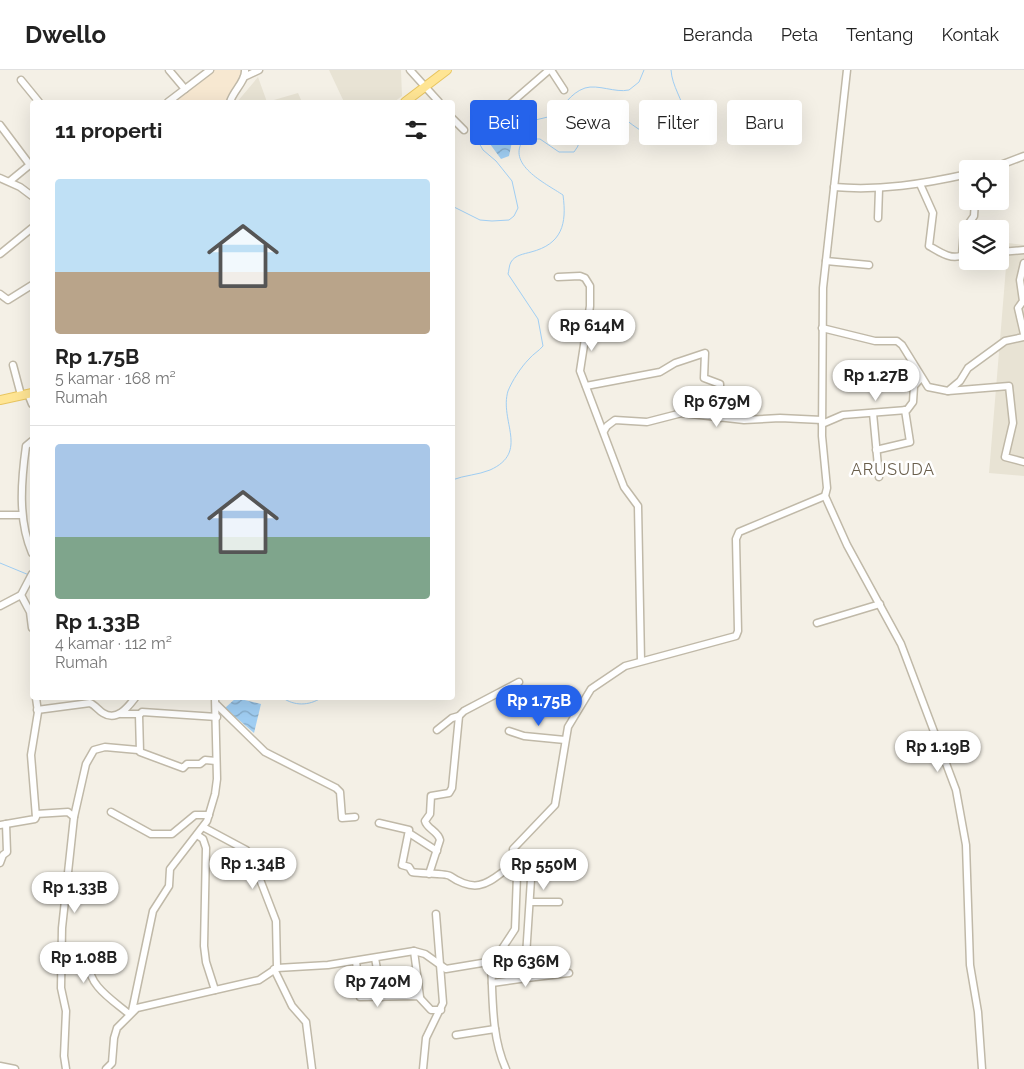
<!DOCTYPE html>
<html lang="id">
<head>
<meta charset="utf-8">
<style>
  :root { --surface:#fff; --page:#f6f6f6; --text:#222; --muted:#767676; --line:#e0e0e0; --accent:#2563eb }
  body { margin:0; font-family:Raleway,sans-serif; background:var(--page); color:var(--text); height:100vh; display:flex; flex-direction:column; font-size:19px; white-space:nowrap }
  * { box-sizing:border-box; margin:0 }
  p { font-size:16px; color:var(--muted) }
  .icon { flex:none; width:28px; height:28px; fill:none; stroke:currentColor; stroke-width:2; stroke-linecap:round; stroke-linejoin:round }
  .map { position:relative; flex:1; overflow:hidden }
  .panel { position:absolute; left:30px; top:30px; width:425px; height:600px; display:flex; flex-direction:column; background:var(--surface); border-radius:5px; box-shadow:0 5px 20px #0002 }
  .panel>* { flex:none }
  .hud { position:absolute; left:470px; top:30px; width:475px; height:45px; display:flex; gap:10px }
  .buttons { position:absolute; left:959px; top:90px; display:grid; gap:10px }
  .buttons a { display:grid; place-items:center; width:50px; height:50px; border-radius:5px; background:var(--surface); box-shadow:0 5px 20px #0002; font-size:25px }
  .price { position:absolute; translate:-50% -42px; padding:0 11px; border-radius:18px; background:#fff; color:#222; font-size:16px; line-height:32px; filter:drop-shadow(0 1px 2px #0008) }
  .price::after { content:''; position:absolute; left:50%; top:30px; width:15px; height:11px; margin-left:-8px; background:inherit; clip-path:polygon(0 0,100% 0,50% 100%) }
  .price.current { background:var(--accent); color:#fff }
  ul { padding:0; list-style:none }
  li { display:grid; align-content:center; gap:10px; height:265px; padding:0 25px }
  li+li { border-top:1px solid var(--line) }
  li span { display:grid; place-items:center; height:155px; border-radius:5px; color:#555 }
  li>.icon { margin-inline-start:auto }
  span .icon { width:90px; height:90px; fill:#fffc; stroke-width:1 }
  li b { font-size:21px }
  h2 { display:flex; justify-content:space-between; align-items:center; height:60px; padding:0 25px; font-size:21px }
  .chip { padding:0 18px; border-radius:5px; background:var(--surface); box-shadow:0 5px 20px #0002; font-size:18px; line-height:45px }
  .chip.current { background:var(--accent); color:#fff }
  header { display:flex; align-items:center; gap:30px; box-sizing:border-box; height:70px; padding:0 25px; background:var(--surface); border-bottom:1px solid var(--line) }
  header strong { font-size:24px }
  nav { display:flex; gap:28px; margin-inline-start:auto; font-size:18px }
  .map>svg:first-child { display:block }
  .residential { fill:#e8e3d4 }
  .commercial { fill:#f7e8d1 }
  .water { fill:url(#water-waves) }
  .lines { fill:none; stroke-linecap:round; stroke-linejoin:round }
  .stream { stroke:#a0cef3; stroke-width:1 }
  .minor-casing { stroke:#c0b9a8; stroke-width:9 }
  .major-casing { stroke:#e8c560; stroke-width:10 }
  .minor { stroke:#fff; stroke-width:6 }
  .major { stroke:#ffe594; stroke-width:8 }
  .labels { text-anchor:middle; stroke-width:5; stroke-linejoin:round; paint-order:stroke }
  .quarter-label { font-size:16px; letter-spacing:1px; fill:#6a5f4c; stroke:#fff }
</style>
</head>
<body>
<header>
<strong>Dwello</strong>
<nav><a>Beranda</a><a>Peta</a><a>Tentang</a><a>Kontak</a></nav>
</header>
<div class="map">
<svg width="1024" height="999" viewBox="0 0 1024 999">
  <defs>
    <pattern id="water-waves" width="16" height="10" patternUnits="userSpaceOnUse" patternTransform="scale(1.25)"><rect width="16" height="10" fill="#a0cef3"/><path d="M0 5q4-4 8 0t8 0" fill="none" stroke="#84a9c6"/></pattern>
  </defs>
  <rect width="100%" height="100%" fill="#f4f0e6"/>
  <g class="residential">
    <polygon points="329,0 401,0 402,26 394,32 344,32"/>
    <polygon points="258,7 267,32 298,23 302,32 237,32"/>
    <polygon points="1008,173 1024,175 1024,406 989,403"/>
  </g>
  <polygon class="commercial" points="210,0 245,0 230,32 168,32"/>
  <g class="water">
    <polygon points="496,66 501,70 513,67 509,86 501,89 490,74 495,74"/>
    <polygon points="236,628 261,634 254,663 225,638"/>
  </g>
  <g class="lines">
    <g class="stream">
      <path d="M452,136L480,150L492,151L509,150L514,146L518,138L512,111L496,91L483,80L479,73L498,59L552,46C564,37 570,23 585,18C598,14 615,23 629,20L639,12L644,0"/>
      <path d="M452,410C465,405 478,405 490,400C530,382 499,351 508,321C512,311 521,297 529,289C533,284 539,281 543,276L538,249L508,204C509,201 509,195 511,192C515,185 524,184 531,182C562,174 567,154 563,125C545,113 505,94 524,69H540L559,82H574C585,69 579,54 586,40L604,36C625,43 648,79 673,62C678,59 682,50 685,46C683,29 672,17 671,0"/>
      <polyline points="0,493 29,505"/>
      <path d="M283,628C294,636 309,636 321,628"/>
    </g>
    <g class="minor-casing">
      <g id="minor">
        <polyline points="169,0 185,19"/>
        <polyline points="410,0 439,32"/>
        <polyline points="551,0 564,20"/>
        <polyline points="847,0 823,218 822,366 827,418 825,426 847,475 901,574 956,720 966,775 970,895 978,942 982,999"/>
        <polyline points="244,7 259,0"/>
        <polyline points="21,10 39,32"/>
        <polyline points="168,32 210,0"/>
        <path d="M230,32C233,21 246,11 245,0"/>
        <polyline points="452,48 464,60"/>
        <polyline points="489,52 549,0"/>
        <polyline points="0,55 30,95"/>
        <polyline points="990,99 1024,86"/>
        <polyline points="0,108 20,117 32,126"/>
        <polyline points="10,111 32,93"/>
        <path d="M920,114L933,143L929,176C938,181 952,191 962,185L964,160L974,146L975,131"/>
        <path d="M834,117C880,121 923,114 968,104"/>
        <polyline points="878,148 879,119"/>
        <polyline points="1000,182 1024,180"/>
        <polyline points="0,184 32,158"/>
        <polyline points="826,191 869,195"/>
        <polyline points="1024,193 1020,210 1023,231 1018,238 1024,264"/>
        <polyline points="558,207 580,206 585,208 590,216 590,236 580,301 624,417 638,436 641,591"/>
        <polyline points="0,224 8,230 32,215"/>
        <polyline points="822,258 875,271 897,271 902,275 928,317 948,321 960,311 968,298 1005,271 1024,267"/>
        <polyline points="13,295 21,325"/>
        <polyline points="586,316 660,302 675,293 705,283 704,308 720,314 720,348"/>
        <polyline points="948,321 1009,316 1013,353 1005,387 1024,392"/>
        <polyline points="28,324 32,334"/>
        <polyline points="873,343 879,407"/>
        <polyline points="822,354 843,345 907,340 913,332 914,316 921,308"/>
        <polyline points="604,361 607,356 615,350 647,352 682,343 744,350 780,348 822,350"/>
        <path d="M32,371L26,376C21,412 18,450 32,483"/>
        <polyline points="876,380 910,372 905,340"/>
        <polyline points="0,445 22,445"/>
        <polyline points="32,504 21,525 30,542 32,558"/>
        <polyline points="0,536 21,525"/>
        <polyline points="817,553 880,534"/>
        <polyline points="217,635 265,682 336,718 340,722 342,748 355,747"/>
        <path d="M37,640L90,633C95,635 98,640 103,643C117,652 128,637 135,628"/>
        <polyline points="121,644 140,644"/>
        <polyline points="437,660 452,648 459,646"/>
        <polyline points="509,661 524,666 565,670"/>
        <polyline points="216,691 205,690 200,694 187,694 183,698 140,682 139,645 142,642 217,647"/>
        <polyline points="111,742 151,764 172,764 195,745 209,745"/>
        <polyline points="36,744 68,742 74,747 62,858 61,918 66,941 64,986 66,999"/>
        <polyline points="74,747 86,694 94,680 105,677 138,680"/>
        <path d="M379,753L409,760L402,795L409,797L412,802C421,804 446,803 450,806C457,811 469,817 479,815C498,812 510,788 531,792L532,794L526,886"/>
        <polyline points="0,755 35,749 36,747 31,685 38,642 36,628"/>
        <polyline points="203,757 246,780 251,786 276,851 277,898"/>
        <polyline points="409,763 437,781"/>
        <polyline points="197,765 203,769 206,778 204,876 206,892 215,920"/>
        <polyline points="0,793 3,785 7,782 6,754"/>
        <path d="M429,804L440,770C438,761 427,759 425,751L430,744L431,726L449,723L452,718L459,646L464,641L519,612"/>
        <polyline points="530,832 559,832"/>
        <polyline points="414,881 420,927"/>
        <path d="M107,884L90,891C85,914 114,931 129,944"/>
        <polyline points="375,888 382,927"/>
        <polyline points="496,888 526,886 527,908 569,903"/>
        <polyline points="356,891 360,927 418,926 431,940 441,940"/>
        <path d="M491,892C493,928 491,966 506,999"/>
        <polyline points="274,899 292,936 306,952 312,999"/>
        <polyline points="492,913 527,908"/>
        <polyline points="132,941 153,841 169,816 170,799 207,751 215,724 217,709 215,628"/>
        <polyline points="456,965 495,959"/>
        <polyline points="0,996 15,999"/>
        <polyline points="106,999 112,993 114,968 117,958 137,938 259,910 277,898 328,895 414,881 425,884 446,899 494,891 515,859 517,805 513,779 555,735 568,657 591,619 625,596 736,566 738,561 736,469 739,462 825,426"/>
        <polyline points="423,999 426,968 443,933 436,844"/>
      </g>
    </g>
    <g class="major-casing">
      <g id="major">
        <polyline points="405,32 447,0"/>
        <polyline points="0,330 32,323"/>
      </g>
    </g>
    <use href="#minor" class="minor"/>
    <use href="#major" class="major"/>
  </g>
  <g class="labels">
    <g class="quarter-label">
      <text x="893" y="405">ARUSUDA</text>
    </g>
  </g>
</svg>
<div class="buttons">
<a><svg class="icon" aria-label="locate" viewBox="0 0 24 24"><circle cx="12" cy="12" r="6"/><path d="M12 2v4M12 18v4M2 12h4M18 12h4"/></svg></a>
<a><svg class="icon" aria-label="layers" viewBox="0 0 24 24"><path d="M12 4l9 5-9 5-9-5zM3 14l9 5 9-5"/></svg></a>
</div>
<b class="price" style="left:592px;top:282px">Rp 614M</b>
<b class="price" style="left:876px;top:332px">Rp 1.27B</b>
<b class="price" style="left:717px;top:358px">Rp 679M</b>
<b class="price current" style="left:539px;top:657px">Rp 1.75B</b>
<b class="price" style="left:938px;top:703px">Rp 1.19B</b>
<b class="price" style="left:253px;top:820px">Rp 1.34B</b>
<b class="price" style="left:544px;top:821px">Rp 550M</b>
<b class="price" style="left:75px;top:844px">Rp 1.33B</b>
<b class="price" style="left:84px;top:914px">Rp 1.08B</b>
<b class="price" style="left:526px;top:918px">Rp 636M</b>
<b class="price" style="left:378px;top:938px">Rp 740M</b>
<div class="hud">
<a class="chip current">Beli</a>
<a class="chip">Sewa</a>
<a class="chip">Filter</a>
<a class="chip">Baru</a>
</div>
<section class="panel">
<h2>11 properti<svg class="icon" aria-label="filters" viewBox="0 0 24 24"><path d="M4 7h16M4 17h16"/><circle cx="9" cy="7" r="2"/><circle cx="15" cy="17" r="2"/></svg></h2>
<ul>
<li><span style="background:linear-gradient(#bfe0f5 60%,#b9a48a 0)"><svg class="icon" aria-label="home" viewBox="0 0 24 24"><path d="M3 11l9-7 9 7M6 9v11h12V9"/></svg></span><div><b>Rp 1.75B</b><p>5 kamar · 168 m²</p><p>Rumah</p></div></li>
<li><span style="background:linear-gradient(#a9c7e8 60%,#7fa58c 0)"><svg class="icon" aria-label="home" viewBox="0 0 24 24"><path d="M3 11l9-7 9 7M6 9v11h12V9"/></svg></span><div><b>Rp 1.33B</b><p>4 kamar · 112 m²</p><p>Rumah</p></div></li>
</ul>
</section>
</div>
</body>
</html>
